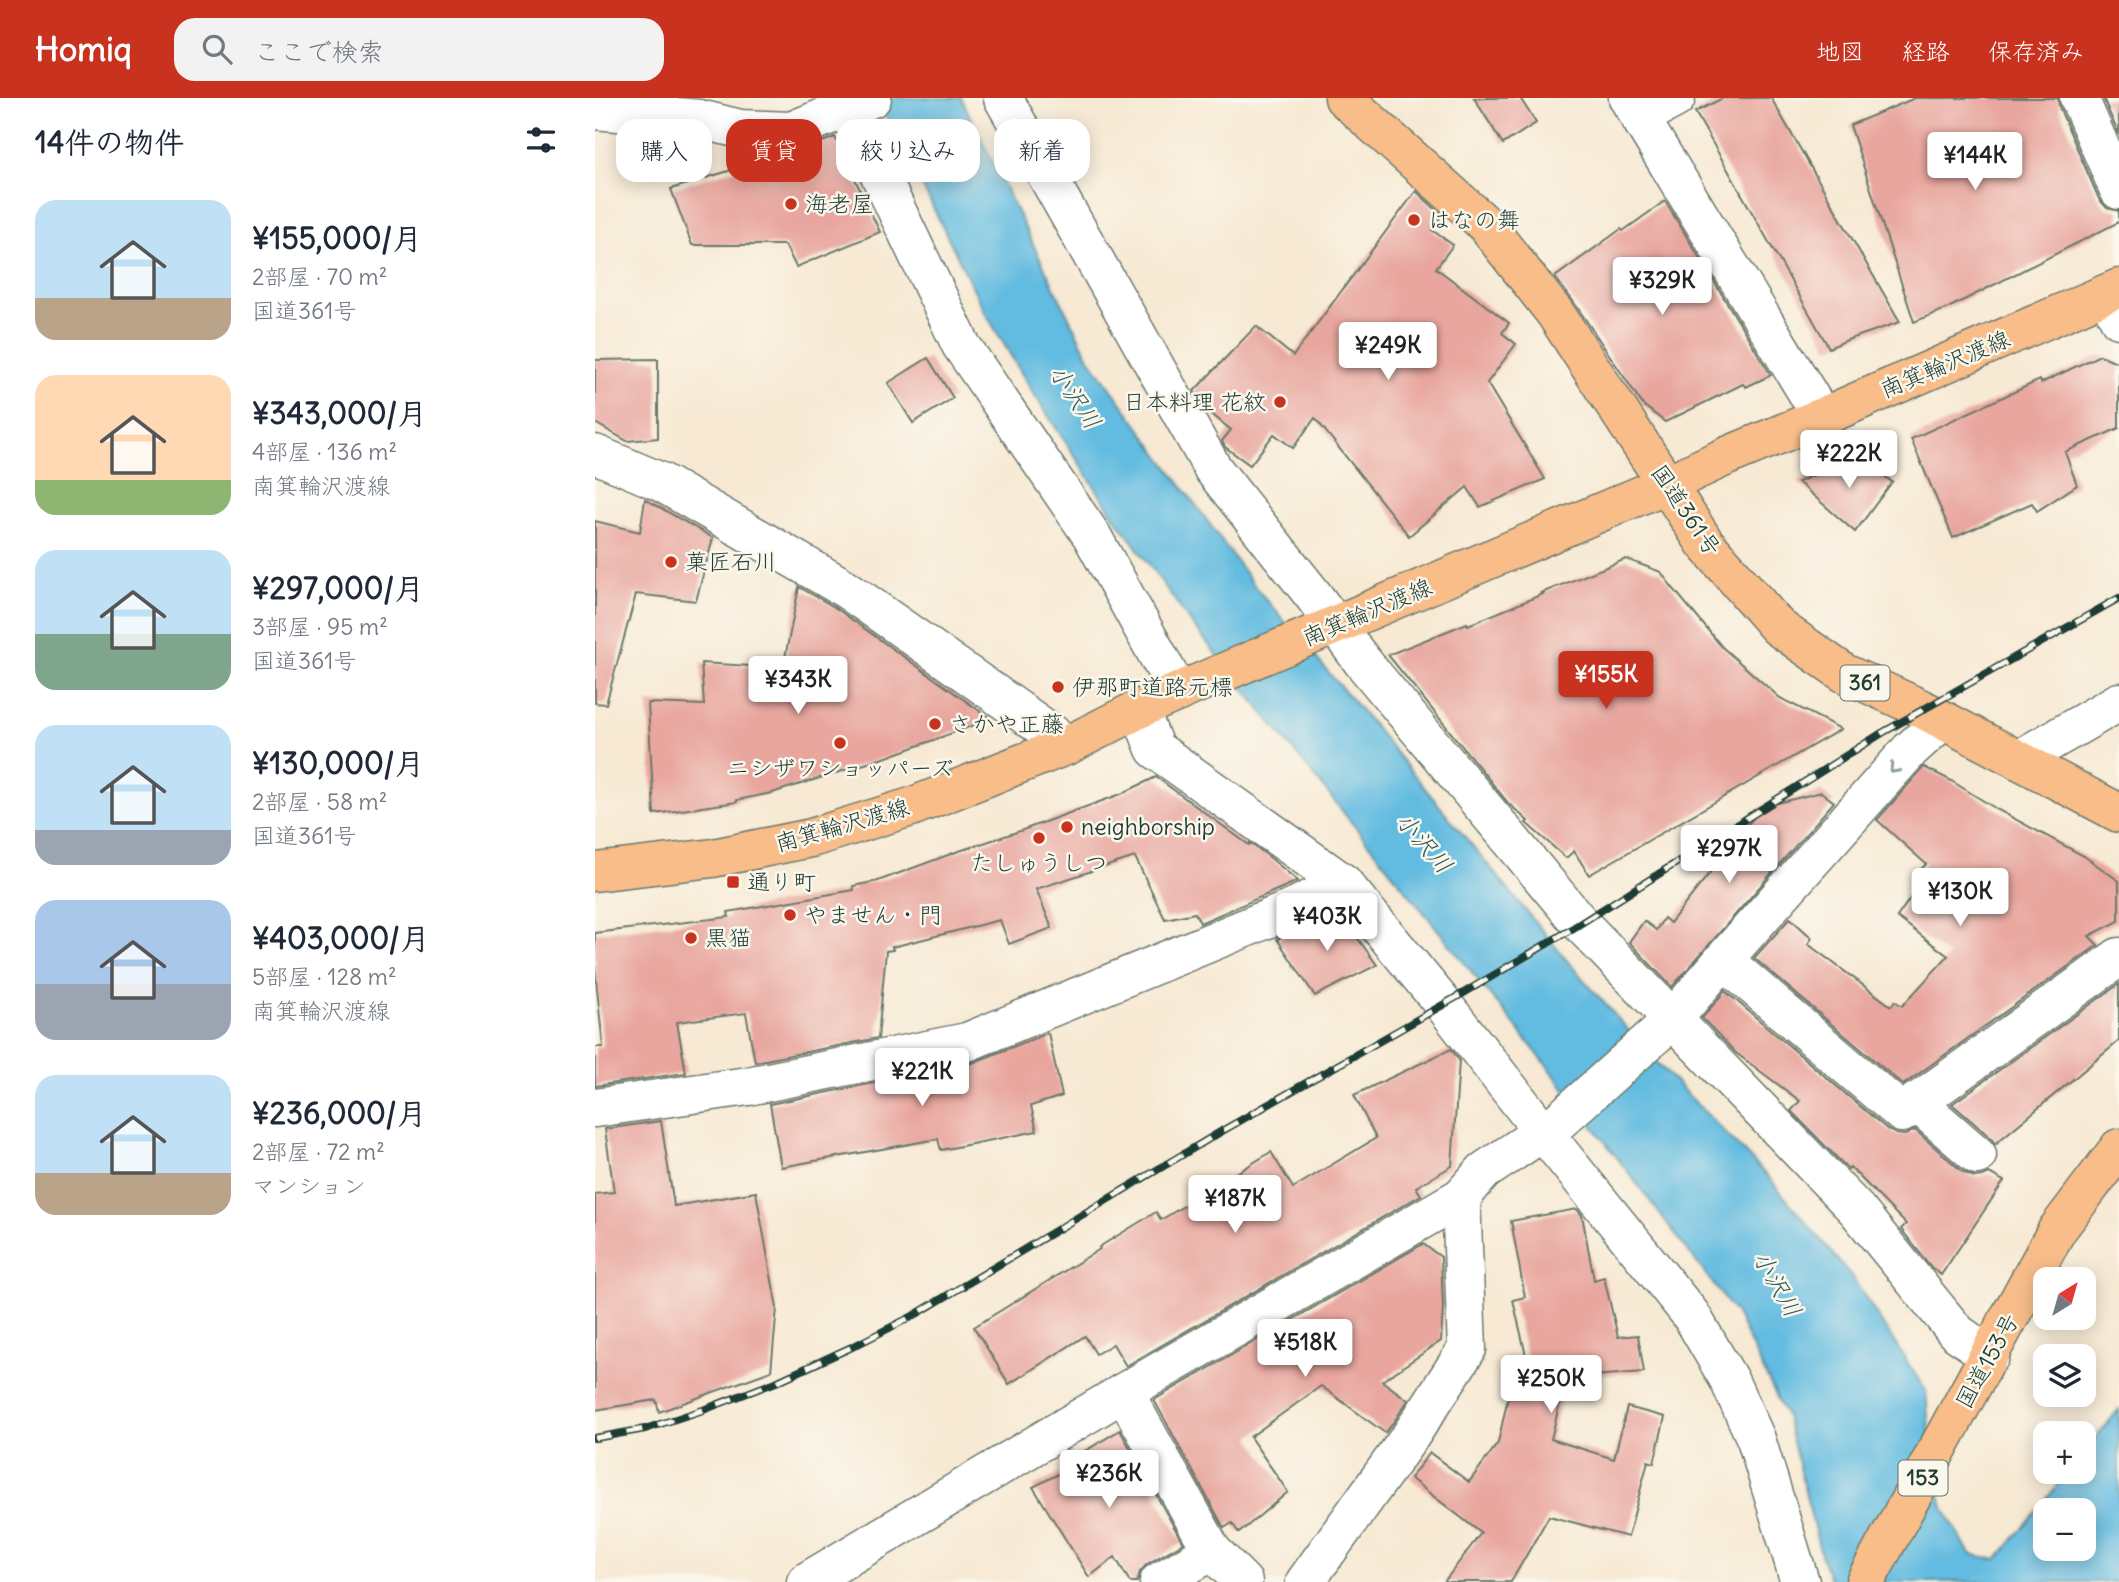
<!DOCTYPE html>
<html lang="ja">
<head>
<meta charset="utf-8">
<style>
  :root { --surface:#fff; --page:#f2f2f3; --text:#1f2937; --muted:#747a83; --accent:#c8321e }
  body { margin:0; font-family:Delius,"Klee One",sans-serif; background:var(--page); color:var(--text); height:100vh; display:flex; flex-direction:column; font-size:26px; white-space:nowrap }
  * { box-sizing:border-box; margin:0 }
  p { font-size:23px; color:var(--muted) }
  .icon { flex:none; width:38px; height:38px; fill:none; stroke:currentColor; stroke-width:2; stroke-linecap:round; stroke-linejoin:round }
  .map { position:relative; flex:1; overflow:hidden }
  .drawer { display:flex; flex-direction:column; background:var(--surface); width:595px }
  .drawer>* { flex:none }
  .top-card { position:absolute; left:21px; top:21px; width:665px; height:63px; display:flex; gap:14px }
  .needle { width:46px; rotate:37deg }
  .tools { position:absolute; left:1438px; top:1169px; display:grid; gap:14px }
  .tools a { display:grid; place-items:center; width:63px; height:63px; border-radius:14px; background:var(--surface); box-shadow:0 4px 18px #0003; font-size:35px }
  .price { position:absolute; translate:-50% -60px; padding:0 16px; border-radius:7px; background:#fff; color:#222; font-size:23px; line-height:46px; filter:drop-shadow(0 2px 4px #0008) }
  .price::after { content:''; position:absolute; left:50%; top:42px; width:21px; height:16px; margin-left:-10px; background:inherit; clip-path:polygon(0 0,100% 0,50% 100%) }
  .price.selected { background:var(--accent); color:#fff }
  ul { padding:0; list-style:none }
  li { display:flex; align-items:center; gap:21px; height:175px; padding:0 35px }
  li span { display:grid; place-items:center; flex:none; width:196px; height:140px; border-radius:21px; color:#555 }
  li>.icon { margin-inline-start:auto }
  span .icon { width:84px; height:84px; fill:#fffc; stroke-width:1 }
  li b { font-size:30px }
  h2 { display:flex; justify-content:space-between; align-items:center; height:84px; padding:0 35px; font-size:30px }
  .chip { padding:0 24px; border-radius:21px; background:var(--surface); box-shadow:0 4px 18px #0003; font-size:24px; line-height:63px }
  .chip.selected { background:var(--accent); color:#fff }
  header { display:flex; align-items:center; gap:42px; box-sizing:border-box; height:98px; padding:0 35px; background:var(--accent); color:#fff }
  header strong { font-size:33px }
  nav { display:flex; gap:38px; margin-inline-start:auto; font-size:24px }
  .search { width:490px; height:63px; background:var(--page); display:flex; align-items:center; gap:18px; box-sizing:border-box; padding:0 24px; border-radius:21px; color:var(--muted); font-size:26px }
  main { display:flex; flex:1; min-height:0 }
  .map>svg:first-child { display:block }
  .water { fill:#62bbe0; stroke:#407c8a; stroke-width:2; fill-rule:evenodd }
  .building { fill:#e8a69e }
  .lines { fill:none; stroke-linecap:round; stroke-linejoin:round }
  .minor-casing { stroke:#6b796c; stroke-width:41 }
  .major-casing { stroke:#6b796c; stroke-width:41 }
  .highway-casing { stroke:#6b796c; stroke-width:41 }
  .minor { stroke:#fff; stroke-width:38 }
  .major { stroke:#f8bd89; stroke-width:38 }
  .highway { stroke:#f8bd89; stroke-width:38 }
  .rail-casing { stroke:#1f3d34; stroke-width:8 }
  .rail { stroke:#fbf7ec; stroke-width:5; stroke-dasharray:16; stroke-linecap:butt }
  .oneway { stroke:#8f9e9a }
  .poi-dot { fill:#c8321e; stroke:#fbf7ec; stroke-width:2.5 }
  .labels { text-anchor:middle; stroke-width:5; stroke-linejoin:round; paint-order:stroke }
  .shield { fill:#fbf7ec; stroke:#61756b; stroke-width:2 }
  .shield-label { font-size:21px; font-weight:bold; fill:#1f3d34 }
  .poi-label { font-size:23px; fill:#1f3d34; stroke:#fbf7ec; text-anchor:start }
  .street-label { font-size:23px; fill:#1f3d34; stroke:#fbf7ec }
  .water-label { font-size:24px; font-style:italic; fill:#305c5f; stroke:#fbf7ec }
</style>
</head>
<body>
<header>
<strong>Homiq</strong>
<div class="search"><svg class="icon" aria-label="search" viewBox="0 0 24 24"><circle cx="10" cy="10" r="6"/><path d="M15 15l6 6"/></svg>ここで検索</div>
<nav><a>地図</a><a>経路</a><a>保存済み</a></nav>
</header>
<main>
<section class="drawer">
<h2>14件の物件<svg class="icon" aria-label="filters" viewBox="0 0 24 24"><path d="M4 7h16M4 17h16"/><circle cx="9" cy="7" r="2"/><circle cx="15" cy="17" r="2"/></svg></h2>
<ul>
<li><span style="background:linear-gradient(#bfe0f5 70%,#b9a48a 0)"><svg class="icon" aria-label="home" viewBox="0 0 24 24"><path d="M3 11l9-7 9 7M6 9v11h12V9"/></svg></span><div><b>¥155,000/月</b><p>2部屋 · 70 m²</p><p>国道361号</p></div></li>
<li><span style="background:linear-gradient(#ffd9b3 75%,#8fb573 0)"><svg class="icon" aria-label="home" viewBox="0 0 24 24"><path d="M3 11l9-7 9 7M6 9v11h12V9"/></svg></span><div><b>¥343,000/月</b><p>4部屋 · 136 m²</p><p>南箕輪沢渡線</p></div></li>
<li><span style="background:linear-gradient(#bfe0f5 60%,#7fa58c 0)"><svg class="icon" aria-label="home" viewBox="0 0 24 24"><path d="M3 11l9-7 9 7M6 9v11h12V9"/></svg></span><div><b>¥297,000/月</b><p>3部屋 · 95 m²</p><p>国道361号</p></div></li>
<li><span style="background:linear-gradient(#bfe0f5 75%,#9aa5b1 0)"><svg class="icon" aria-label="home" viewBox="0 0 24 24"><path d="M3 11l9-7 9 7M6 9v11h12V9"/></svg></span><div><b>¥130,000/月</b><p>2部屋 · 58 m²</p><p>国道361号</p></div></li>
<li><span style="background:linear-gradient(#a9c7e8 60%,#9aa5b1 0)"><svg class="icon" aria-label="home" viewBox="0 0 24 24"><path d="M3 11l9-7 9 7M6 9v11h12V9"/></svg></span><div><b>¥403,000/月</b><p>5部屋 · 128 m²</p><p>南箕輪沢渡線</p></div></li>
<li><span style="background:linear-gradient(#bfe0f5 70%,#b9a48a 0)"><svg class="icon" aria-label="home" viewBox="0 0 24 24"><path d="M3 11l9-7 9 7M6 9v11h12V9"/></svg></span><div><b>¥236,000/月</b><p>2部屋 · 72 m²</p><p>マンション</p></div></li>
</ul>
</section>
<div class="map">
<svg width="1524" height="1484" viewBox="0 0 1524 1484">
  <rect width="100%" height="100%" fill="#fbf7ec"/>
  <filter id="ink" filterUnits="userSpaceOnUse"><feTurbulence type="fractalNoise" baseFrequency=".0143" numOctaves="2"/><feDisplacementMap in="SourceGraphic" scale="14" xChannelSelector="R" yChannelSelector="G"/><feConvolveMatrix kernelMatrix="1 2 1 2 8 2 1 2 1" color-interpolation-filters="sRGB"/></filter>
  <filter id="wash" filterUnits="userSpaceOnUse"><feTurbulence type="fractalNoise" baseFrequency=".00686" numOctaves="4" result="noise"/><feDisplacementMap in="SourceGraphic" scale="28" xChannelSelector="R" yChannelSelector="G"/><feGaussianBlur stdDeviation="1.57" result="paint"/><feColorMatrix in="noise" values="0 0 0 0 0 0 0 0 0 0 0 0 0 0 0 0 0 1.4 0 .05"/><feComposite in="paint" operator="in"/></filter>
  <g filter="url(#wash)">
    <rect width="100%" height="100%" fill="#f7e9d3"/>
    <path class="water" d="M280,0H366L494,260L661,490L758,603L974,865L1064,967L1173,1079L1257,1179L1331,1293L1334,1330L1347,1407L1375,1456L1402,1462L1473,1374H1489V1354L1524,1311V1484H1236L1226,1457L1191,1318L1141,1216L950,965L596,525L517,415L437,293L391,216L304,41ZM1451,1412H1489V1451H1451Z"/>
    <g id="blocks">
      <g class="building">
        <polygon points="879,0 925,0 941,25 908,46"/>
        <polygon points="1128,0 1176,0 1305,224 1252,242 1234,250 1100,14"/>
        <polygon points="1320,0 1463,0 1464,9 1504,101 1512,110 1524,113 1524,124 1353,210 1319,224 1255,27"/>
        <polygon points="1508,0 1524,0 1524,37"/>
        <polygon points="240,39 285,134 201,169 190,147 97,147 76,91 191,55 204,53"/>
        <polygon points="821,93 847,117 837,132 858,147 841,170 914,225 907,235 921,246 892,285 950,381 885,409 872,389 814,438 720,320 698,350 679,336 655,367 630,349 627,343 636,332 608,309 599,293 661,228 698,258"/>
        <polygon points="1070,103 1176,277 1151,289 1148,286 1070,324 1048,307 978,203 960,179 1026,131 1028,133"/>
        <polygon points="1505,257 1524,265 1524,330 1470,354 1482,387 1442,413 1437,405 1358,440 1316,341 1445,282 1446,285"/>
        <polygon points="333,260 358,300 318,325 293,285"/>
        <polygon points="63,261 63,340 32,343 0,325 0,262"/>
        <polygon points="1262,358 1297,384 1260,434 1203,384"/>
        <polygon points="50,401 118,440 101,503 41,496 11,606 0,605 0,423 45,434"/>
        <polygon points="1031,461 1066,474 1077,489 1127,549 1185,600 1246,631 994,777 979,753 971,760 931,725 933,723 913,705 793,557 872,525 873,527 948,496 946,495"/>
        <polygon points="204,489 239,509 396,621 292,659 177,695 142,702 142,704 59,716 53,605 109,607 106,565 188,570"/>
        <polygon points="1329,669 1355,682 1403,712 1489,758 1524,783 1524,823 1494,838 1503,847 1308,987 1159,860 1195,820 1217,840 1213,846 1296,908 1300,903 1307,908 1353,858 1302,819 1330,779 1324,774 1331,766 1282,722"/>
        <polygon points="561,679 654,747 655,745 673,758 703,783 605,825 600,815 570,821 540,759 441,791 457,830 414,846 405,822 297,849 298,852 291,853 283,940 160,964 151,915 82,924 91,975 0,988 0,949 8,949 0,871 0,835 134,819 133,814 259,792 258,788 283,783 361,754 425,733 526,696"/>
        <polygon points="1226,694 1239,704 1077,889 1034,844 1049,823 1061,832 1069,820 1075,825 1167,709"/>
        <polygon points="742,812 782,867 720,898 682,841"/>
        <polygon points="1524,886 1524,943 1400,1046 1396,1040 1357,1006"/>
        <polygon points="1130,893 1293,1032 1301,1036 1310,1037 1320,1032 1368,1074 1379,1079 1388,1078 1394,1075 1409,1083 1346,1177 1336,1169 1306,1131 1311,1126 1255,1069 1253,1071 1196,1013 1205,1003 1141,955 1107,920"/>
        <polygon points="453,935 467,998 436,1008 442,1033 346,1052 343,1041 186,1069 175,1006 377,965"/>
        <polygon points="856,951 864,962 857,1068 821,1089 826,1097 531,1268 518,1246 501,1256 490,1238 414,1286 379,1229 505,1151 504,1149 561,1114 566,1122 676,1054 698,1090 781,1040 759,997"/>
        <polygon points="66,1023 79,1108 161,1094 182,1210 176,1273 64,1314 61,1302 0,1312 0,1096 19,1094 10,1031"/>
        <polygon points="982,1111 987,1117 999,1182 1009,1179 1023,1239 1043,1237 1049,1274 971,1280 956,1341 1019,1361 1032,1309 1070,1319 1059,1365 1053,1363 1033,1439 954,1418 916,1484 849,1484 886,1435 815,1380 835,1355 874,1384 903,1345 915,1290 940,1296 918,1202 930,1199 916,1123"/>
        <polygon points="828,1146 846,1159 848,1209 846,1243 787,1283 813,1302 798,1325 790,1335 726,1288 655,1339 693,1394 644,1435 637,1425 629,1430 559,1302"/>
        <polygon points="525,1332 588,1445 552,1466 545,1474 542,1484 535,1484 520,1459 494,1479 438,1389 485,1365 482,1358"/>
      </g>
    </g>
  </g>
  <g filter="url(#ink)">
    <use href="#blocks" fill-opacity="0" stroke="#6b796c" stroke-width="2"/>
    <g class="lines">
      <g class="minor-casing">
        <g id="minor">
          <polyline points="248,0 366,247 497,438 583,594"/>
          <polyline points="408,0 618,371 718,497 767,563 985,825 1262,1112 1361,1234 1395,1258"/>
          <polyline points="1033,0 1227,319"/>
          <polyline points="1484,0 1524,92"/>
          <polyline points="0,12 104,21 145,31 196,33 277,0"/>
          <polyline points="1046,19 1081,0"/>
          <polyline points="1511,196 1524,221"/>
          <polyline points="0,356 66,384 251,491 473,647"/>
          <polyline points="544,611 560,651 748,785 848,906 948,1034 1096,1217 1134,1282 1161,1341 1205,1484"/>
          <polyline points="1423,662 1524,604"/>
          <polyline points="1128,862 1307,1015 1524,859"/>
          <polyline points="1321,1004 1382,1057"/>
          <polyline points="0,1010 153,988 372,944 694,812 748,785"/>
          <polyline points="529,1294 617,1453 648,1484"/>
          <polyline points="211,1484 529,1294 866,1099 889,1073 963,1024 1077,922 1128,862 1316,651 1347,623"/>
          <polyline points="564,1484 617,1453"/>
          <polyline points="710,1484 816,1337 872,1251 866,1099"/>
        </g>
      </g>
      <g class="major-casing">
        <polyline id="major" points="0,774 118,760 216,740 316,709 473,647 544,611 613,581 1072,386 1132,358 1227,319 1524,190"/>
      </g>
      <g class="highway-casing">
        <g id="highway">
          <polyline points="749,0 890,126 960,215 1110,445 1183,529 1249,575 1329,612 1524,715"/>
          <polyline points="1270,1484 1462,1132 1524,1050"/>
        </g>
      </g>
      <use href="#minor" class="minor"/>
      <use href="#major" class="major"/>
      <use href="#highway" class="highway"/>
      <g class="rail-casing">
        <polyline id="rail" points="0,1340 50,1331 108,1312 181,1284 259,1248 318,1218 627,1033 867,896 975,832 1287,635 1524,500"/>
      </g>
      <use href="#rail" class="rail"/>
    </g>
    <defs><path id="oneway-chevron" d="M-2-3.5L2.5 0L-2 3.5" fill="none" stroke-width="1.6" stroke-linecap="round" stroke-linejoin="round" transform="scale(1.75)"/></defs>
    <use class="oneway" href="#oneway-chevron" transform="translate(1299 671) rotate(132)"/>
  </g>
  <g class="poi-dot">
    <circle cx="196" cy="106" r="7"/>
    <circle cx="819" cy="122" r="7"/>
    <circle cx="685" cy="304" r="7"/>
    <circle cx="76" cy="464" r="7"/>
    <circle cx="463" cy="589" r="7"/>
    <circle cx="340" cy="626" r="7"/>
    <circle cx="245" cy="645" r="7"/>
    <circle cx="472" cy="729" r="7"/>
    <circle cx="444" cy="740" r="7"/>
    <rect x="131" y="777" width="14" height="14" rx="3.5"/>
    <circle cx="195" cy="817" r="7"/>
    <circle cx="96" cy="840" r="7"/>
  </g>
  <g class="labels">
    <g class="shield">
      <rect x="1245.5" y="567.5" width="49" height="35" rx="5"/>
      <rect x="1303.5" y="1362.5" width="49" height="35" rx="5"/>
    </g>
    <g class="shield-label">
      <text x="1270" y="592">361</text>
      <text x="1328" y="1387">153</text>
    </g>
    <g class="poi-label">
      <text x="210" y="114">海老屋</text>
      <text x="833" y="130">はなの舞</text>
      <text x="671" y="312" text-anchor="end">日本料理 花紋</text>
      <text x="90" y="472">菓匠石川</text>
      <text x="477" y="597">伊那町道路元標</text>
      <text x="354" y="634">さかや正藤</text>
      <text x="245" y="678" text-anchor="middle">ニシザワショッパーズ</text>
      <text x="486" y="737">neighborship</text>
      <text x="444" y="773" text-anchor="middle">たしゅうしつ</text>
      <text x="152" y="792">通り町</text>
      <text x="209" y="825">やません・門</text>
      <text x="110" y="848">黒猫</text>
    </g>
    <g class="street-label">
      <text transform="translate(1350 266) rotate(-23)" y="8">南箕輪沢渡線</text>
      <text transform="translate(1091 412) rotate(56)" y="8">国道361号</text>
      <text transform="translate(772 514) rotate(-23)" y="8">南箕輪沢渡線</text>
      <text transform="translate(247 727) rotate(-16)" y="8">南箕輪沢渡線</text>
      <text transform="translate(1392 1263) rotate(-61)" y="8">国道153号</text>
    </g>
    <g class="water-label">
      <text transform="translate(480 299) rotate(56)" y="8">小沢川</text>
      <text transform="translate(829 745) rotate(49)" y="8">小沢川</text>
      <text transform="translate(1182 1186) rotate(60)" y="8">小沢川</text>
    </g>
  </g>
</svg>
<div class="tools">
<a><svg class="needle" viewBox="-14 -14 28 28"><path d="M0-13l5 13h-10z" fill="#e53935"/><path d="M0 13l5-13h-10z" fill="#747a83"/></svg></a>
<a><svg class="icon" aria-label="layers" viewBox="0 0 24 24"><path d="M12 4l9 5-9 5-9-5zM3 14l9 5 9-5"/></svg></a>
<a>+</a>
<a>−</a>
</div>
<b class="price" style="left:1380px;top:94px">¥144K</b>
<b class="price" style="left:1067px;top:219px">¥329K</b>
<b class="price" style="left:793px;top:284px">¥249K</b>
<b class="price" style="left:1254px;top:392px">¥222K</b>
<b class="price selected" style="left:1011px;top:613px">¥155K</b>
<b class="price" style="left:203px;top:618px">¥343K</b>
<b class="price" style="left:1134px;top:787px">¥297K</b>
<b class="price" style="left:1365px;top:830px">¥130K</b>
<b class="price" style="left:732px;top:855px">¥403K</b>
<b class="price" style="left:327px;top:1010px">¥221K</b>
<b class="price" style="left:640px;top:1137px">¥187K</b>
<b class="price" style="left:710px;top:1281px">¥518K</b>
<b class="price" style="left:956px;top:1317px">¥250K</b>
<b class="price" style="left:514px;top:1412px">¥236K</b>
<div class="top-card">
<a class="chip">購入</a>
<a class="chip selected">賃貸</a>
<a class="chip">絞り込み</a>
<a class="chip">新着</a>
</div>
</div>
</main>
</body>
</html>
